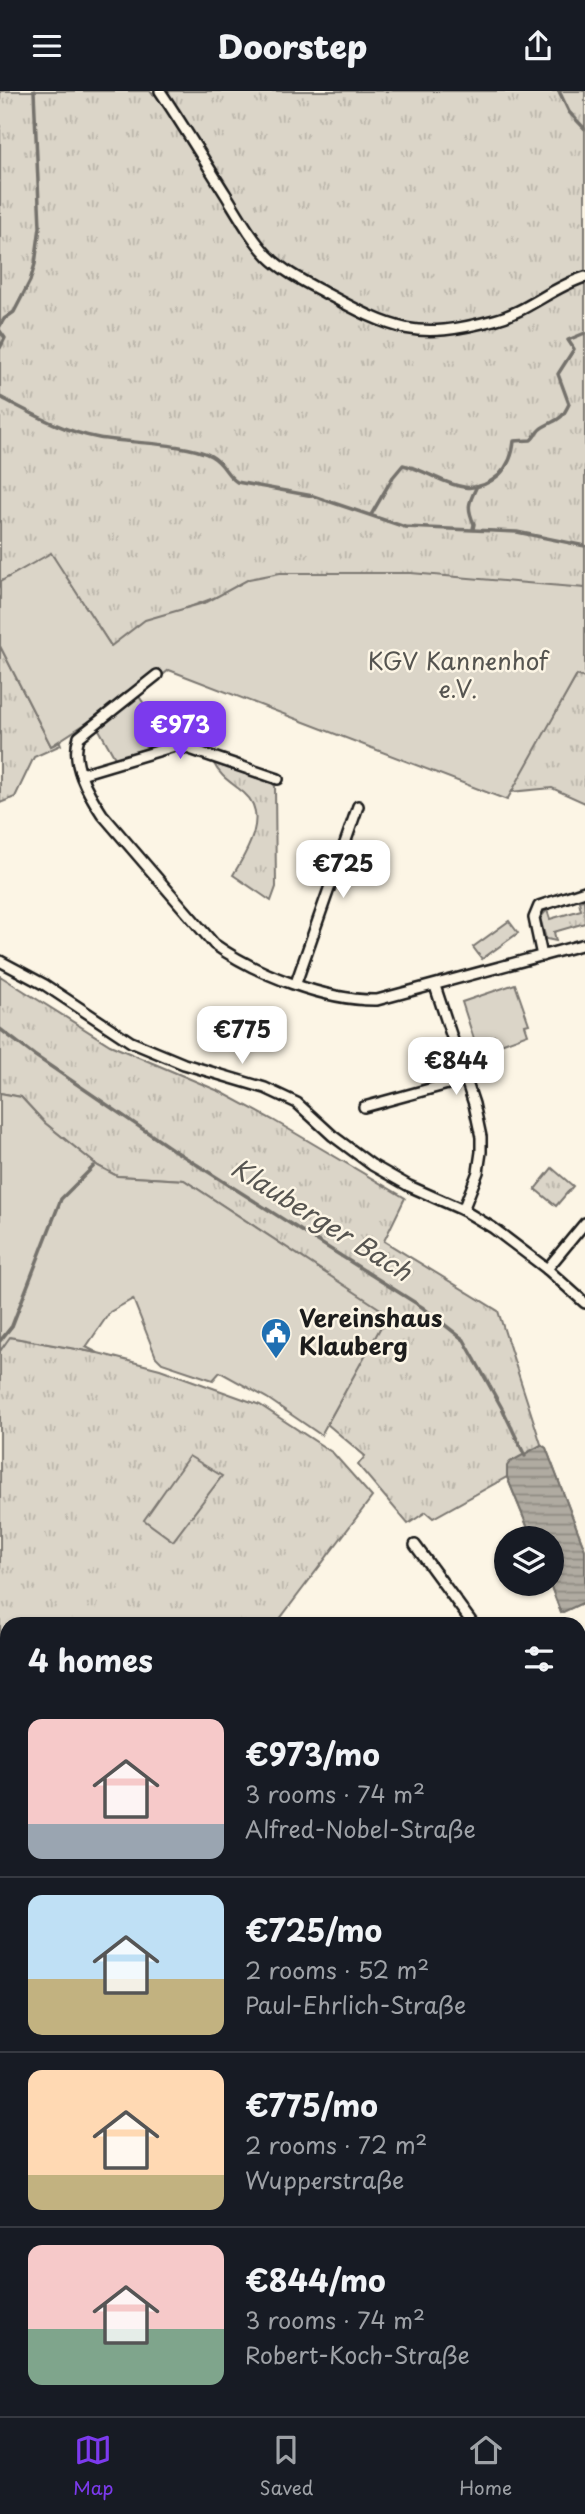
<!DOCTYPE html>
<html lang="en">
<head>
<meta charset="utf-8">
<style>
  :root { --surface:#171b24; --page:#20242c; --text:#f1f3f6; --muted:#9ea1a6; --line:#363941; --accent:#7c3aed }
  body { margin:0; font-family:"Playpen Sans",sans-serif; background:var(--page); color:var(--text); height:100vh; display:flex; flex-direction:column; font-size:26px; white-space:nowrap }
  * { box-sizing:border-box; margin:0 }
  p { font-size:23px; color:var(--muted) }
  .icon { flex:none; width:38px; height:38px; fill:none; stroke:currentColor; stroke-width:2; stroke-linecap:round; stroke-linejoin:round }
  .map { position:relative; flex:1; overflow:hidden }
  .panel { position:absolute; left:0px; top:1526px; width:586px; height:800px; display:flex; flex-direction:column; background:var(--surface); border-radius:21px 21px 0 0; box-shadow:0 2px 5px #0004 }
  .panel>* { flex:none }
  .tools { position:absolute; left:494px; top:1435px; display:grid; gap:14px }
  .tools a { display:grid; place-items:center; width:70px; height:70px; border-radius:50%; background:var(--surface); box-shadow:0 2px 5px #0004; font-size:35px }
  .price { position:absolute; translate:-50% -60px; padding:0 16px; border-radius:14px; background:#fff; color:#222; font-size:23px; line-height:46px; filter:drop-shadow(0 2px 4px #0008) }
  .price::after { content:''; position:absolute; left:50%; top:42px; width:21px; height:16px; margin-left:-10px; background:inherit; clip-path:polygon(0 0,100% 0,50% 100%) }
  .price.selected { background:var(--accent); color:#fff }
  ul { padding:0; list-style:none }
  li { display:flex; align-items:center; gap:21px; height:175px; padding:0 28px }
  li+li { border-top:2px solid var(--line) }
  li span { display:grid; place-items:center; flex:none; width:196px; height:140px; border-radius:14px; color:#555 }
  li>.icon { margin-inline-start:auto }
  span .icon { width:84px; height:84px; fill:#fffc; stroke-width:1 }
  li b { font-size:30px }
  h2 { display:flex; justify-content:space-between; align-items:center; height:84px; padding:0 28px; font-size:30px }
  header { display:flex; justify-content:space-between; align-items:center; height:91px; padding:0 28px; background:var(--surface); font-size:32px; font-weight:800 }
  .menu { display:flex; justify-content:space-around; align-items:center; height:98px; border-top:2px solid var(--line); background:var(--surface); font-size:19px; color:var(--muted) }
  .menu a { display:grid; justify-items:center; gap:4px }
  .menu .selected { color:var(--accent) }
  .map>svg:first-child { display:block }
  .grass { fill:url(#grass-tufts); stroke:#7c7872; stroke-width:2; fill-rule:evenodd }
  .garden { fill:#dbd5c8; stroke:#7c7872; stroke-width:2 }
  .water { fill:url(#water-rules); stroke:#75726c; stroke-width:2 }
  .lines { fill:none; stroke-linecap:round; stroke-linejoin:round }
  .stream { stroke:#75726c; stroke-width:3.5 }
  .street-casing { stroke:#1c1c1c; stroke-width:14 }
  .street { stroke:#fcf5e5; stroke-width:9 }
  .labels { text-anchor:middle; stroke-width:5; stroke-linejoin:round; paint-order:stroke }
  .park-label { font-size:24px; fill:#555450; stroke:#fcf5e5 }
  .poi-label { font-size:24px; font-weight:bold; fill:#1c1c1c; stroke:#fcf5e5; text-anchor:start }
  .water-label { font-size:26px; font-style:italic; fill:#575551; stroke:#fcf5e5 }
</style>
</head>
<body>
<header><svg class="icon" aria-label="menu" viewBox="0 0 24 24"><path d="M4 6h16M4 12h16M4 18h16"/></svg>Doorstep<svg class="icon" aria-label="share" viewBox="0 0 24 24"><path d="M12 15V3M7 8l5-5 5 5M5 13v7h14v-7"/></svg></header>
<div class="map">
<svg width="585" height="2325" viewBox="0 0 585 2325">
  <defs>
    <pattern id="grass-tufts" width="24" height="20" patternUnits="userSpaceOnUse" patternTransform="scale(1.75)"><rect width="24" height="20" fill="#dbd5c8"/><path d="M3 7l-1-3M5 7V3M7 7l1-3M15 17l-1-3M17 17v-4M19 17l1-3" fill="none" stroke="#bbb6ab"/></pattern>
    <pattern id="water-rules" width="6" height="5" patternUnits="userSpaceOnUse" patternTransform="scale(1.75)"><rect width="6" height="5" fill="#b0aba1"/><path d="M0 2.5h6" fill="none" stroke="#8e8a82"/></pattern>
  </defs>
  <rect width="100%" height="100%" fill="#fcf5e5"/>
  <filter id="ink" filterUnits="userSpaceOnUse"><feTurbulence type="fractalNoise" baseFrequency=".0143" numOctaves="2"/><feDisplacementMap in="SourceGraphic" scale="14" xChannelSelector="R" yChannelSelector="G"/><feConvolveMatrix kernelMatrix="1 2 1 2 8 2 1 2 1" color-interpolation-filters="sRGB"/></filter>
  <g filter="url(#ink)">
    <g class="grass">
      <path d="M0,0H150L153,4L159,0H585V497L224,503L182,519L120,569L51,463L0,491ZM242,124C252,139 261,154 275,166C299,188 383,233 415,236C431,238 447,234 463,232L465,239C446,242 426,246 406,242C372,235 289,191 265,166C253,155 244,141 234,128Z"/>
      <polygon points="0,555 51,655 60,651 61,654 34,666 15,706 0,712"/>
      <polygon points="577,584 585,587 585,712 552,697 510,701"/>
      <path d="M213,671L270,689L275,695L276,796L271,810L233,784C246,762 270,724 244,702C231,691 221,687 213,671Z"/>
      <polygon points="584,809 585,832 554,841 556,850 546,848 540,827 547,819 550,828 581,819 579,810"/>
      <polygon points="509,830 518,842 482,868 473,856"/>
      <polygon points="0,885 110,954 221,1001 273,1029 405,1107 384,1150 498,1220 541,1353 546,1357 585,1459 585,1517 582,1512 561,1522 550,1493 551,1447 532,1447 507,1386 433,1427 426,1421 408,1433 358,1374 365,1365 327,1333 387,1223 184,1089 117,1085 98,1075 45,1032 21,1006 0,1002"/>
      <polygon points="552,1077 573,1095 556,1115 535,1098"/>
      <polygon points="9,1246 98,1262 160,1278 260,1314 333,1362 372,1406 276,1533 7,1533 7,1613 0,1609 0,1260"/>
    </g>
    <g class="garden">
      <polygon points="51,462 111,555 145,529 207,511 249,488 280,482 411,482 585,497 585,587 577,584 507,709 169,579 138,604 171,652 115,667 93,628 51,655 0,555 0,491"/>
      <polygon points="515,893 529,933 525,934 528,943 498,954 494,945 475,951 462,911"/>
      <polygon points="0,1002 21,1006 45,1032 98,1075 117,1085 184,1089 388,1223 321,1344 267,1307 220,1281 213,1289 162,1272 156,1266 133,1208 110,1221 86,1256 98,1262 10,1246 0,1260"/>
      <polygon points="189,1365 222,1385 173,1450 144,1429"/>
    </g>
    <polygon class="water" points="541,1354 546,1357 585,1459 585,1517 582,1512 561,1522 550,1493 551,1447 532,1447 507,1386 507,1375 510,1371"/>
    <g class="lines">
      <g class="stream">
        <polyline points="559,0 569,21 585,38"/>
        <polyline points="0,235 4,228 14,221 30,190 35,173 40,136 34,0"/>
        <polyline points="0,240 5,247 0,257"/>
        <path d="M0,306C31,322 64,341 99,347C128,352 187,352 211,365C225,373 225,383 237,391L313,405L405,436L517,441L585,455"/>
        <path d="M371,424L393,386L403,374C437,381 465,414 499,384C508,375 513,363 514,350L531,349C536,345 537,339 543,336C559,327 561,330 569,313L558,283L574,258L568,249L585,242"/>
        <path d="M473,438L474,433C467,417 468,413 476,397"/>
        <polyline points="0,938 34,964 172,1058 422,1216 464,1249 503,1319 525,1365"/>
        <polyline points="0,1250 12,1235 61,1108 94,1075"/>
      </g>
      <g class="street-casing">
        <g id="street">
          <path d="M160,0C183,34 204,69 226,104C239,125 251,147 268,165C284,181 307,192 327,203C394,239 416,250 494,229C527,221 552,196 585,186"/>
          <path d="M157,584L79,646C70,672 88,702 102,723L214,853C256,883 326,910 377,909L585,853"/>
          <polyline points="81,683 178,654 278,688"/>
          <polyline points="542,865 534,827 539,815 585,800"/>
          <polyline points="0,870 45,894 131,951 184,973 265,997 297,1012 333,1045 372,1074 409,1095 463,1119 493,1137 547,1178 585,1212"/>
          <polyline points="296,892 358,715"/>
          <polyline points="435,895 474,1013 481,1046 481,1061 478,1081 463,1119"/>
          <polyline points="364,1016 466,988"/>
          <polyline points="547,1178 585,1132"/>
          <polyline points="415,1454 473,1533"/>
          <polyline points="579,1664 585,1666"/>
          <polyline points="579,1806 585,1809"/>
          <polyline points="0,1872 7,1870"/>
          <polyline points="0,2159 7,2162"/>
          <polyline points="579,2170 585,2166"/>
          <polyline points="0,2269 7,2254"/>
          <polyline points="209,2325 211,2319"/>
          <polyline points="393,2325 397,2319"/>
          <polyline points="580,2325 585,2307"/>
        </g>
      </g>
      <use href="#street" class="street"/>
    </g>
  </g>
  <defs>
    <g id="civic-pin" transform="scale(1.575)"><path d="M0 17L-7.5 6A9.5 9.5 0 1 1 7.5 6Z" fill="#1f6fb2" stroke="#fcf5e5"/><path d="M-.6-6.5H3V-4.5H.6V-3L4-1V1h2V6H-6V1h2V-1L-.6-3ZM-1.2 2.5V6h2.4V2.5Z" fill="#fff"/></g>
  </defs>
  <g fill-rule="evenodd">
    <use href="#civic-pin" x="276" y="1242"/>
  </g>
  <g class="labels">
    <g class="park-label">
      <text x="458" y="579">KGV Kannenhof<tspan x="458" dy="28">e.V.</tspan></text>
    </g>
    <g class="poi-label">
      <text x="299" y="1236">Vereinshaus<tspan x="299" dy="28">Klauberg</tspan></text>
    </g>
    <g class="water-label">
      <text transform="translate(321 1129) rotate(32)" y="9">Klauberger Bach</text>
    </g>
  </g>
</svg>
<div class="tools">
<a><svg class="icon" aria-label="layers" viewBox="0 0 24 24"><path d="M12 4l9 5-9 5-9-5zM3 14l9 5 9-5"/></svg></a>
</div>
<b class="price selected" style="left:180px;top:670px">€973</b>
<b class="price" style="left:343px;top:809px">€725</b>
<b class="price" style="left:242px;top:975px">€775</b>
<b class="price" style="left:456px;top:1006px">€844</b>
<section class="panel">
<h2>4 homes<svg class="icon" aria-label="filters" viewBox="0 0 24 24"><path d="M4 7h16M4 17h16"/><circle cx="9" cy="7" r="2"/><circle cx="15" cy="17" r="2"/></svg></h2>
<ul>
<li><span style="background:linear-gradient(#f6c9c9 75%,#9aa5b1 0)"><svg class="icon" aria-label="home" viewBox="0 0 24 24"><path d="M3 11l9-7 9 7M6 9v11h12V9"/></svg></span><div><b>€973/mo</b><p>3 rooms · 74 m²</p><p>Alfred-Nobel-Straße</p></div></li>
<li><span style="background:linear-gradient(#bfe0f5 60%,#c2b280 0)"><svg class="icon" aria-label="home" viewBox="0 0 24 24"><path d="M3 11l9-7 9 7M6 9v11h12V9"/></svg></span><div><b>€725/mo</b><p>2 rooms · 52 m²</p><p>Paul-Ehrlich-Straße</p></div></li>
<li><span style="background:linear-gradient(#ffd9b3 75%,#c2b280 0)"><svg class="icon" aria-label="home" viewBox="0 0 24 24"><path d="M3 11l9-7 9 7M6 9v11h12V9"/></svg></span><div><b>€775/mo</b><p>2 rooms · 72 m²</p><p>Wupperstraße</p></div></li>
<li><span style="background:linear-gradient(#f6c9c9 60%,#7fa58c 0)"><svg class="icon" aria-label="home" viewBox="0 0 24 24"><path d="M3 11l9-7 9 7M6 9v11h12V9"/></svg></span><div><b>€844/mo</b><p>3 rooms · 74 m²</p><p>Robert-Koch-Straße</p></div></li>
</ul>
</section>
</div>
<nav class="menu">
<a class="selected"><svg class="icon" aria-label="map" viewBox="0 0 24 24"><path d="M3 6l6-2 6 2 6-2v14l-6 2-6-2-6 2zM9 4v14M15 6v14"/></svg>Map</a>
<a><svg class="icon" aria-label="saved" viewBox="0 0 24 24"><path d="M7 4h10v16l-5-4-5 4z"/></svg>Saved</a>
<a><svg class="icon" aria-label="home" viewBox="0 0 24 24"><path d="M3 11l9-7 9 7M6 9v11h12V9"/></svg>Home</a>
</nav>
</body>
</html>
